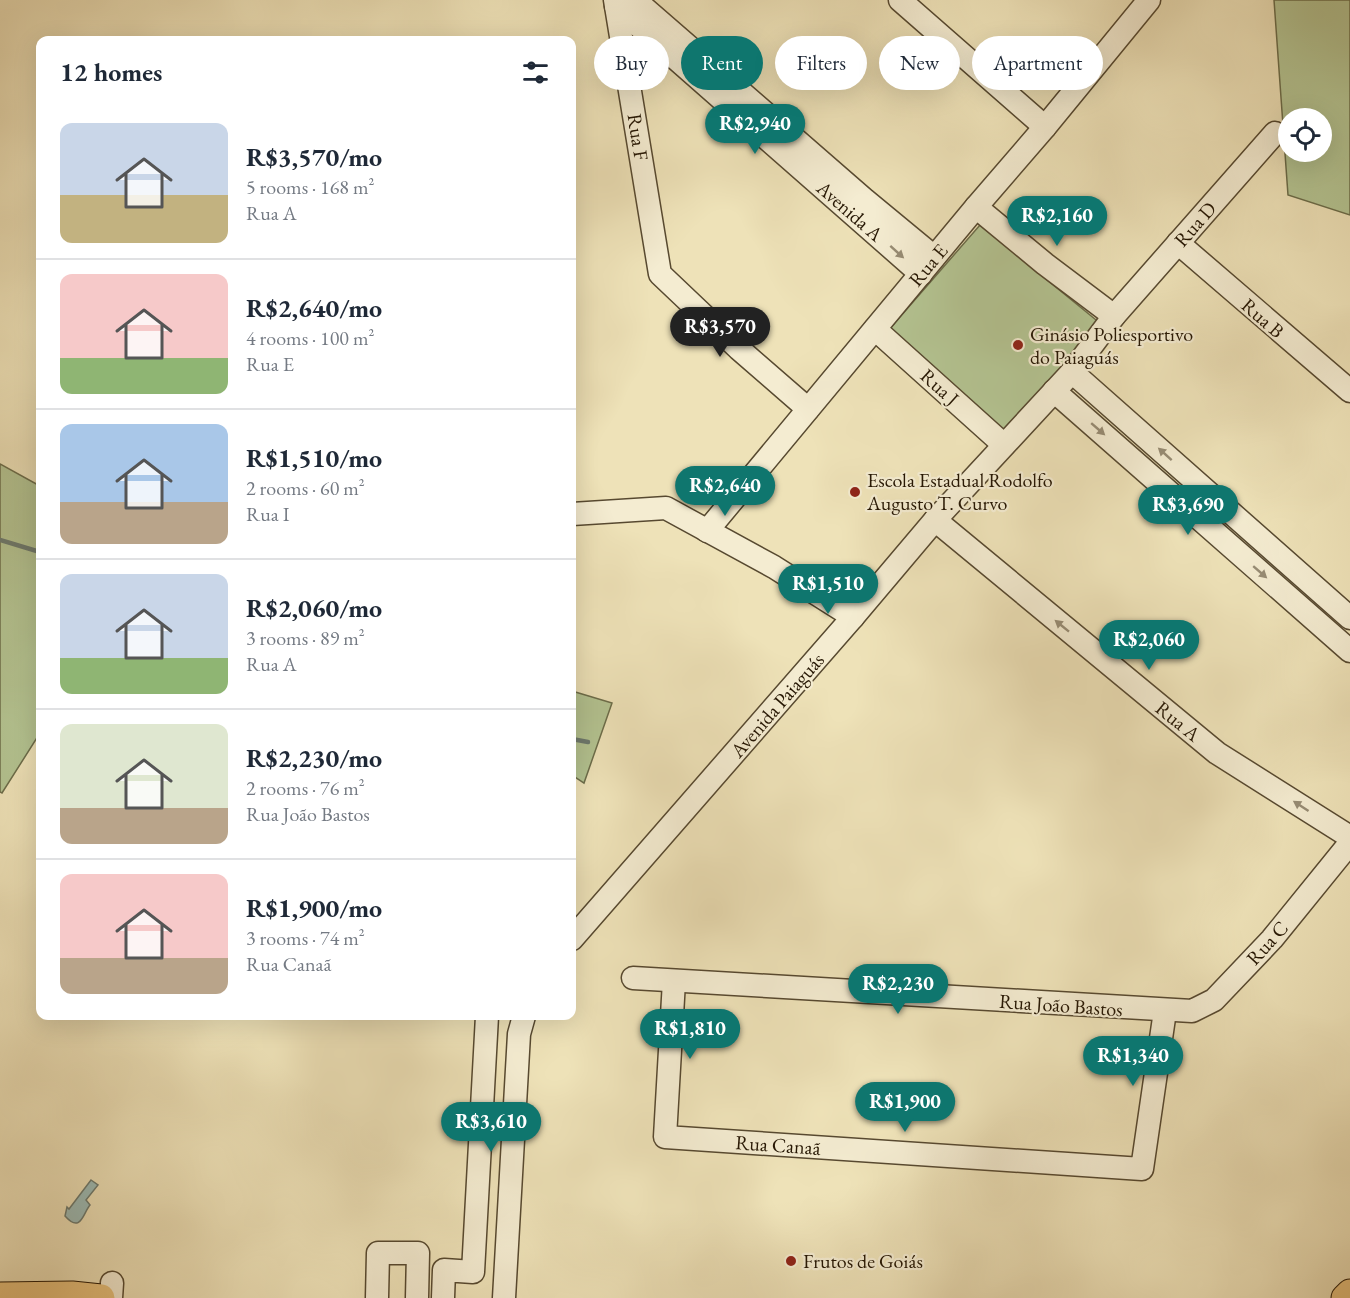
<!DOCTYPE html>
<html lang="en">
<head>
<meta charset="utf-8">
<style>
  :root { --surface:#fff; --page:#f2f2f3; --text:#1f2937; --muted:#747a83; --line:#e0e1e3; --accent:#0f766e }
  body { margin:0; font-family:"EB Garamond",serif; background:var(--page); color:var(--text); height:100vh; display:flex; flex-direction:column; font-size:22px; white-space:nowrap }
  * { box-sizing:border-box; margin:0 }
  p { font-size:20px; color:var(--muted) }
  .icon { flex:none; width:33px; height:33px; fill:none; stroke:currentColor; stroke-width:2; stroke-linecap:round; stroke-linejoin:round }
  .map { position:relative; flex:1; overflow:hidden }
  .sheet { position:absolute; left:36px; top:36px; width:540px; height:984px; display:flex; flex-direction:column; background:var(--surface); border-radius:12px; box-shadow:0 6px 24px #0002 }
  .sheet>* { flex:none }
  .top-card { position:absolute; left:594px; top:36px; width:570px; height:54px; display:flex; gap:12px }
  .tools { position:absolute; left:1278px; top:108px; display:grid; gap:12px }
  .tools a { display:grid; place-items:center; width:54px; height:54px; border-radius:50%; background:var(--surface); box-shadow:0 6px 24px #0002; font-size:30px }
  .price { position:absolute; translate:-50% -51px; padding:0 14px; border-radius:21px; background:var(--accent); color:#fff; font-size:20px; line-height:39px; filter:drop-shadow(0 2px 3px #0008) }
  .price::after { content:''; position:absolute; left:50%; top:36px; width:18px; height:14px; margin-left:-9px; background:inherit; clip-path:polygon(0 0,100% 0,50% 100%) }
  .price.current { background:#222; color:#fff }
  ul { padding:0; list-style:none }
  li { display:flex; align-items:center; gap:18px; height:150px; padding:0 24px }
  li+li { border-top:2px solid var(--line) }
  li span { display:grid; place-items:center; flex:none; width:168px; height:120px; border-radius:12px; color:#555 }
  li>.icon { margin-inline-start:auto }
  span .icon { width:72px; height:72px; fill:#fffc; stroke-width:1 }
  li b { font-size:26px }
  h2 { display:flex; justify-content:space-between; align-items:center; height:72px; padding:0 24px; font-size:26px }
  .chip { padding:0 21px; border-radius:27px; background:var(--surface); box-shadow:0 6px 24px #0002; font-size:21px; line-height:54px }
  .chip.current { background:var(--accent); color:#fff }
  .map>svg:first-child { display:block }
  .green { fill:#b4c492; stroke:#6c6d4a; stroke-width:1.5; fill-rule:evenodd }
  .water { fill:#9cbcb7; stroke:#6c7a6f; stroke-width:1.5 }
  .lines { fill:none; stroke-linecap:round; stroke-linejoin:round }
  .stream { stroke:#6c7a6f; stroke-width:4.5 }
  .minor-casing { stroke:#574930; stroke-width:25 }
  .major-casing { stroke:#251603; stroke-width:29 }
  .minor { stroke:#f4ecd1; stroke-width:22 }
  .major { stroke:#e7c17c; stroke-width:27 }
  .oneway { fill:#978c74 }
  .poi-dot { fill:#8f2418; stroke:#f4ecd1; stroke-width:2 }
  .labels { text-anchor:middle; stroke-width:4.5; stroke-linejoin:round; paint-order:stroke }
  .street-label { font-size:20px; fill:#251603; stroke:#f4ecd1 }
  .poi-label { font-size:20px; fill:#251603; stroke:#f4ecd1; text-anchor:start }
</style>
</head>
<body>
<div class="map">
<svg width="1350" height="1298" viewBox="0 0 1350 1298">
  <rect width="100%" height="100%" fill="#eee2b8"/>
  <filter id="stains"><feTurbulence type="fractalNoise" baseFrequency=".00333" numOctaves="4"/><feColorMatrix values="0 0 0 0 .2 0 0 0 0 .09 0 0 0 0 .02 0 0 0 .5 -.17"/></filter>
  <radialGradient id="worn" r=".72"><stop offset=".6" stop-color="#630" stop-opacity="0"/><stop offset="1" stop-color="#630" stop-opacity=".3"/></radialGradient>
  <g class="green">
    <path d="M1274,0H1350V215L1288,195ZM1288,118H1322V152H1288Z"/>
    <polygon points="980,225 1101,324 1002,437 886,333"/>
    <polygon points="0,464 40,486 40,733 2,793 0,792"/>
    <polygon points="572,691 612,703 584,783 572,775"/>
  </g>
  <path class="water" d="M91,1180L98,1185L86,1200L90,1205C83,1213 81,1234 65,1216L67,1207L69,1209Z"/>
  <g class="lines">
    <g class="stream">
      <polyline points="0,540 40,552"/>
      <polyline points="572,739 588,742"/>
    </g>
    <g class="minor-casing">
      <g id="minor">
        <polyline points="615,0 660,274 739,349 808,409"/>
        <polyline points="635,0 865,200 934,257"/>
        <polyline points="900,0 1045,127"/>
        <polyline points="616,6 921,274"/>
        <polyline points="976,207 1045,264 1114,316"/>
        <polyline points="1178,243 1350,391"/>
        <polyline points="875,329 1004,445"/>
        <polyline points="1072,372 1350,618"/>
        <polyline points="1054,391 1350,651"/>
        <polyline points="572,514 666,508 774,567 853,617"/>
        <polyline points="935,520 1217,753 1350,837"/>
        <polyline points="707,531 976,207 1045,127 1149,0"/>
        <polyline points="572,939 853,617 935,520 1072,372 1114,316 1275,133"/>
        <polyline points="633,978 1192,1011 1214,1000 1272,939 1350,843"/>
        <polyline points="674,981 665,1137 1142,1169 1165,1011"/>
        <polyline points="111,1298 112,1283"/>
        <polyline points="377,1298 378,1253 418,1253 417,1298"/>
        <polyline points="443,1298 444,1270 473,1272 487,1016"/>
        <polyline points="504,1298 519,1034 524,1016"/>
      </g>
    </g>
    <g class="major-casing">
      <g id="major">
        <polyline points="0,1296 72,1295 101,1298"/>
        <polyline points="1345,1298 1350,1293"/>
      </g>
    </g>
    <use href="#minor" class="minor"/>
    <use href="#major" class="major"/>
  </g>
  <defs><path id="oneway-solid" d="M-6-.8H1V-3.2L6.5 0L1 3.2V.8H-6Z" transform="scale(1.5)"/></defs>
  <g class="oneway">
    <use href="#oneway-solid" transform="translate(897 252) rotate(42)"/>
    <use href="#oneway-solid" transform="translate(1098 429) rotate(41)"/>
    <use href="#oneway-solid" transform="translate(1165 454) rotate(-138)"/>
    <use href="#oneway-solid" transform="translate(1260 572) rotate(41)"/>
    <use href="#oneway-solid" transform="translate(1062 626) rotate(-141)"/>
    <use href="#oneway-solid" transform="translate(1301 806) rotate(-147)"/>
  </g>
  <g class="poi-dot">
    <circle cx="1018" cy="345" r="6"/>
    <circle cx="855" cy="492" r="6"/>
    <circle cx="791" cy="1261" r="6"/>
  </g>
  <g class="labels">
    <g class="street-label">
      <text transform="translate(638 137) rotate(81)" y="7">Rua F</text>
      <text transform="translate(850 211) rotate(41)" y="7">Avenida A</text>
      <text transform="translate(1195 224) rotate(-49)" y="7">Rua D</text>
      <text transform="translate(928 265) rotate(-50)" y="7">Rua E</text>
      <text transform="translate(1263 318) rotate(41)" y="7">Rua B</text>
      <text transform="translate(940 387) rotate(42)" y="7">Rua J</text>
      <text transform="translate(777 705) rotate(-49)" y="7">Avenida Paiaguás</text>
      <text transform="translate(1178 721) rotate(39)" y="7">Rua A</text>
      <text transform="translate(1267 943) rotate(-48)" y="7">Rua C</text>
      <text transform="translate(1061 1005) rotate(4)" y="7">Rua João Bastos</text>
      <text transform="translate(778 1145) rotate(4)" y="7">Rua Canaã</text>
    </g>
    <g class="poi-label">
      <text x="1030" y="341">Ginásio Poliesportivo<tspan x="1030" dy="23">do Paiaguás</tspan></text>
      <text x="867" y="487">Escola Estadual Rodolfo<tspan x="867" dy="23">Augusto T. Curvo</tspan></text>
      <text x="803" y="1268">Frutos de Goiás</text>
    </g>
  </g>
  <rect width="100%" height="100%" filter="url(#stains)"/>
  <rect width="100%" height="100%" fill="url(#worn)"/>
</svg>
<div class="tools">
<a><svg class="icon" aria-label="locate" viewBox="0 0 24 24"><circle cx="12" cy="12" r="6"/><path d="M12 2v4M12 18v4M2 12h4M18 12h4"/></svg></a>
</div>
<b class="price" style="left:755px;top:155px">R$2,940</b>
<b class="price" style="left:1057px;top:247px">R$2,160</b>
<b class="price current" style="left:720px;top:358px">R$3,570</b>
<b class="price" style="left:725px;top:517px">R$2,640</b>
<b class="price" style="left:1188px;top:536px">R$3,690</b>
<b class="price" style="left:828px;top:615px">R$1,510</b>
<b class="price" style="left:1149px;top:671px">R$2,060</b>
<b class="price" style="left:898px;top:1015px">R$2,230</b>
<b class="price" style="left:690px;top:1060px">R$1,810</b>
<b class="price" style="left:1133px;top:1087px">R$1,340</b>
<b class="price" style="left:905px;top:1133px">R$1,900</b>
<b class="price" style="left:491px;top:1153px">R$3,610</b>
<div class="top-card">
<a class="chip">Buy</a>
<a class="chip current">Rent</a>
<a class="chip">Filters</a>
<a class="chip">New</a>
<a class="chip">Apartment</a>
</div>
<section class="sheet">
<h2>12 homes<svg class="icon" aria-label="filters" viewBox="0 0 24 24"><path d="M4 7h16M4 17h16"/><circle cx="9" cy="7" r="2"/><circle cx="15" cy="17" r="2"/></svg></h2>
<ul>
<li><span style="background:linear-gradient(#c9d6e8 60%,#c2b280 0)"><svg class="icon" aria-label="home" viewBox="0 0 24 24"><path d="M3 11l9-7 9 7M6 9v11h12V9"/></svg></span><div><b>R$3,570/mo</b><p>5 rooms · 168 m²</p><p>Rua A</p></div></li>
<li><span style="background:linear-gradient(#f6c9c9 70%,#8fb573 0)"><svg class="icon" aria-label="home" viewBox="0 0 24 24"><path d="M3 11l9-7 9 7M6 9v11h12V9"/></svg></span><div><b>R$2,640/mo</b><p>4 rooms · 100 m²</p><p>Rua E</p></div></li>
<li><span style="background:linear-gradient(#a9c7e8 65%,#b9a48a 0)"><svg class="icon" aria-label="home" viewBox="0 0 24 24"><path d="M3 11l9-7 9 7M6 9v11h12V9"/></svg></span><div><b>R$1,510/mo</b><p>2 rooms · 60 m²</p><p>Rua I</p></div></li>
<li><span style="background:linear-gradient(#c9d6e8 70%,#8fb573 0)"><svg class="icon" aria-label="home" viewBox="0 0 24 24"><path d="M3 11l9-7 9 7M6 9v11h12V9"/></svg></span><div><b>R$2,060/mo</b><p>3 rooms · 89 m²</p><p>Rua A</p></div></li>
<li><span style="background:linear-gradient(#dfe7d0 70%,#b9a48a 0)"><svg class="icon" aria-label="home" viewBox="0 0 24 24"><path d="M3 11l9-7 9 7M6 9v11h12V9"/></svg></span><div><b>R$2,230/mo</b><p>2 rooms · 76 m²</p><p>Rua João Bastos</p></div></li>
<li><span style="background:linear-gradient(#f6c9c9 70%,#b9a48a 0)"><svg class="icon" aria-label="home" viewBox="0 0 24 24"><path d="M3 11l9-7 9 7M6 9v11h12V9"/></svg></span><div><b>R$1,900/mo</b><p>3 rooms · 74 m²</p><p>Rua Canaã</p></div></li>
</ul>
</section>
</div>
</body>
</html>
